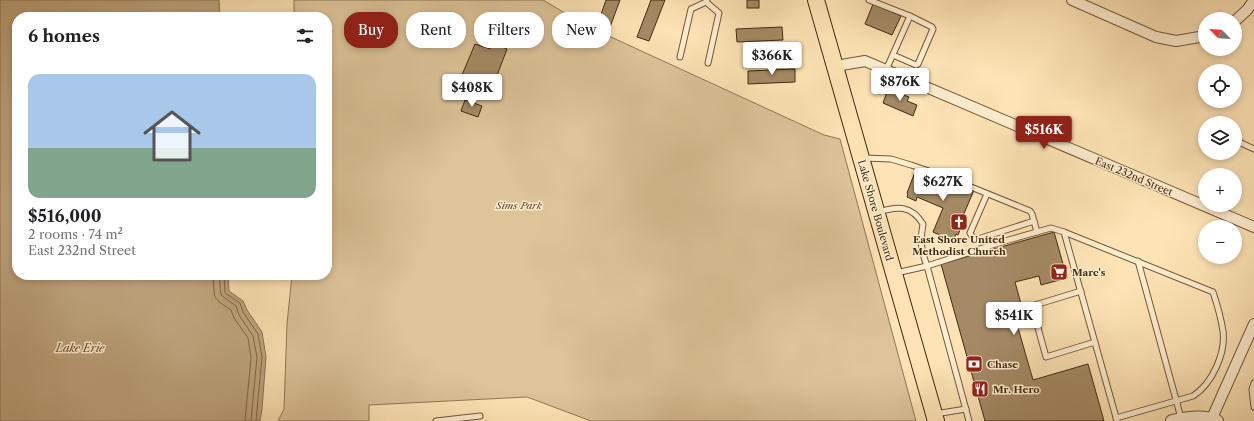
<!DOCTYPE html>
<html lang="en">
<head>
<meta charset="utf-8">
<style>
  :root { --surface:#fff; --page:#f6f6f6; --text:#202124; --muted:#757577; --accent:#8f2418 }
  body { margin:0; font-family:"Libre Caslon Text",serif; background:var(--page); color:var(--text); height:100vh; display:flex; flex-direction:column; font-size:15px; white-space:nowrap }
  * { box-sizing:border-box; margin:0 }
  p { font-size:13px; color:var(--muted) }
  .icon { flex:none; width:22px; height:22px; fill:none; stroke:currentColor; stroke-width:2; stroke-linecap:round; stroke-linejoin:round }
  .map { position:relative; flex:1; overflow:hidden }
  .panel { position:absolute; left:12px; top:12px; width:320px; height:268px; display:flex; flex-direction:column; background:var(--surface); border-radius:16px; box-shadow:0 2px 6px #0003 }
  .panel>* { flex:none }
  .top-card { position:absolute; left:344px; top:12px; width:380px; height:36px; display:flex; gap:8px }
  .needle { width:26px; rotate:294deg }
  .controls { position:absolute; left:1198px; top:12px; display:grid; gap:8px }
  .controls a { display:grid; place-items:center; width:44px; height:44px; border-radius:50%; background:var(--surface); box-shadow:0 2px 6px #0003; font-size:20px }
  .price { position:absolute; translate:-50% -34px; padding:0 9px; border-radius:4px; background:#fff; color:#222; font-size:13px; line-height:26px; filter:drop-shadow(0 1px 2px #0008) }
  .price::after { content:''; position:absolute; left:50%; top:24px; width:12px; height:9px; margin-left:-6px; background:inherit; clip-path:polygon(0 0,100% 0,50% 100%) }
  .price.selected { background:var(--accent); color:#fff }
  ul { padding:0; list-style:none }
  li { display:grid; align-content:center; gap:8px; height:212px; padding:0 16px }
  li span { display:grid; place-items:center; height:124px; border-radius:12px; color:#555 }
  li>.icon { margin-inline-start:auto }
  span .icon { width:72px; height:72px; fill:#fffc; stroke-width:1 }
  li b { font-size:17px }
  h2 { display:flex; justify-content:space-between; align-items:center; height:48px; padding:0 16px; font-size:17px }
  .chip { padding:0 14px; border-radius:16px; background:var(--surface); box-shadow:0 2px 6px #0003; font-size:14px; line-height:36px }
  .chip.selected { background:var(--accent); color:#fff }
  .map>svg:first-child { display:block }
  .green { fill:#ddc499; stroke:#907754 }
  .water { fill:#bea47d; stroke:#8d7351 }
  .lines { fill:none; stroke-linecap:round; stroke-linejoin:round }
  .shore { stroke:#806746; stroke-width:1 }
  .building { fill:#a48a65; stroke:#432a0f }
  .service-casing { stroke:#725838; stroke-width:7 }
  .minor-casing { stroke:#725838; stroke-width:12 }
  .tertiary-casing { stroke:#725838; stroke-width:14 }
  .primary-casing { stroke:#432a0f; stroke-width:18 }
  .service { stroke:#feedcf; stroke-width:5 }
  .minor { stroke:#feedcf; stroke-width:10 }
  .tertiary { stroke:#feedcf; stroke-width:12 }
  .primary { stroke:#fde3b5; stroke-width:16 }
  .labels { text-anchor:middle; stroke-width:3; stroke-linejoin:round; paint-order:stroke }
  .street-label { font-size:10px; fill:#432a0f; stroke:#feedcf }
  .park-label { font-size:10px; font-style:italic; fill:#62492b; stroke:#feedcf }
  .poi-label { font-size:10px; font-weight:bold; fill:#432a0f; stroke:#feedcf; text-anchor:start }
  .water-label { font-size:11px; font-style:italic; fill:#684f30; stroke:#feedcf }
</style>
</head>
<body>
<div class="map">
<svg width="1254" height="421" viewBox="0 0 1254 421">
  <rect width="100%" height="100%" fill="#fde3b5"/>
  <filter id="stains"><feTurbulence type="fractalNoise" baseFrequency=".005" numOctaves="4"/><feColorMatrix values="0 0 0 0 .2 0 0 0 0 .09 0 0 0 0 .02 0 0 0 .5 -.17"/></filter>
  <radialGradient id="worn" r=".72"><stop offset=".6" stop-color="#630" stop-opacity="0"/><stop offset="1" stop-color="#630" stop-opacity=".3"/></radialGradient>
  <polygon class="green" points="294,0 543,0 587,26 824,135 840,139 916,421 591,421 527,397 369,405 369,421 278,421 284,409 287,324 292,275 327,275 327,17 294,17"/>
  <polygon class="water" points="0,0 219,0 220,17 17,17 17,275 228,275 229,291 243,301 247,310 262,332 266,357 262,409 260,421 0,421"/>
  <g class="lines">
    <g class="shore">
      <polyline points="213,275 214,291 215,297 219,302 231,310 234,318 248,338 251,358 245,421"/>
      <polyline points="219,275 221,295 236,306 239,315 253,336 257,357 251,421"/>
      <polyline points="224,275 225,293 240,303 243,312 258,334 262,357 256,421"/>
    </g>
  </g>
  <g class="building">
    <polygon points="606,0 620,0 610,27 598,23"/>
    <polygon points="651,0 665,0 649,41 637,37"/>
    <rect x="747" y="0" width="12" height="8"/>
    <polygon points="873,4 901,16 892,35 865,24"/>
    <polygon points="782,27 783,40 737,42 736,29"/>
    <polygon points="492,43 507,49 493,86 462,75 475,44 490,49"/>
    <polygon points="795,69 795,82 748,84 748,71"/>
    <polygon points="888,89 909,97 907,101 917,105 913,116 883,103"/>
    <polygon points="465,100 482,106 478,117 461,111"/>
    <polygon points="918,169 927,173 926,176 949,186 951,181 974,190 963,216 965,217 958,235 956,234 953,241 933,232 943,208 917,197 916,201 907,197 908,194 907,193 915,172 917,173"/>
    <polygon points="1054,232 1067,278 1041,285 1039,276 1015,282 1023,311 1014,314 1033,380 1088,364 1104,421 985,421 941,264"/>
  </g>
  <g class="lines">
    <g class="service-casing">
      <g id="service">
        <polyline points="707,0 706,2 719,13 708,63"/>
        <polyline points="869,0 910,16 932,27 933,29 918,64 916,65 893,55"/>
        <polyline points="680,57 691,9 706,2"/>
        <polyline points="886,70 910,16"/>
        <polyline points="1235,140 1254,149"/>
        <polyline points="863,158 891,159 911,165 944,176 1030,211 1032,214 1037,232"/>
        <path d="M987,194L970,233C972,237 974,239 978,239L1034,221"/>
        <path d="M878,212C898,206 911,205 923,224C920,241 921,250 927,266L1005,241L1051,228L1064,232L1117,421"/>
        <path d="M1064,232L1213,292C1217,304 1221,318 1223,331C1226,353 1212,384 1193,396L1116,418"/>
        <polyline points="1138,261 1181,418"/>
        <polyline points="896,273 927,266 969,421"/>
        <polyline points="1081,291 1032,306 1046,357 1095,342"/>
        <polyline points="1254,383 1252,389 1254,407"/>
        <polyline points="935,414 966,409"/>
        <polyline points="436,421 480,416"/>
      </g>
    </g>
    <g class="minor-casing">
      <g id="minor">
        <polyline points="1072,0 1156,37 1176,41 1205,36"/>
        <polyline points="1235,21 1247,10 1254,0"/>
        <polyline points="836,66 865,61 1254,227"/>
        <polyline points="1212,418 1254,324"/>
      </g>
    </g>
    <g class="tertiary-casing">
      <path id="tertiary" d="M1172,421C1185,418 1204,415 1217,421"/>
    </g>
    <g class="primary-casing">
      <polyline id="primary" points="816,0 936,421"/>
    </g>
    <use href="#service" class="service"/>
    <use href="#minor" class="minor"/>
    <use href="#tertiary" class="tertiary"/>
    <use href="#primary" class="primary"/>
  </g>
  <defs>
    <g id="church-square" transform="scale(0.9)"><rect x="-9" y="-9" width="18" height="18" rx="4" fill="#8f2418" stroke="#feedcf"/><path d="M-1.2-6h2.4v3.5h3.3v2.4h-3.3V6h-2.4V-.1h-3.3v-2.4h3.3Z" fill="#fff"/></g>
    <g id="supermarket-square" transform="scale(0.9)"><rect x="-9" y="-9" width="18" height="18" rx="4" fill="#8f2418" stroke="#feedcf"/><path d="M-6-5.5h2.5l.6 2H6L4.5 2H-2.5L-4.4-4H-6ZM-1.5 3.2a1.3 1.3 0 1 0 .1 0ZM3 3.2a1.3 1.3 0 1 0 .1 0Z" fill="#fff"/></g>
    <g id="bank-square" transform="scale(0.9)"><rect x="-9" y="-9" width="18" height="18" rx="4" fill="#8f2418" stroke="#feedcf"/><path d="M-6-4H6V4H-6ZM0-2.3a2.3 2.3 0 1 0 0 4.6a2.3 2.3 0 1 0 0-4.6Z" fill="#fff"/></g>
    <g id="restaurant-square" transform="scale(0.9)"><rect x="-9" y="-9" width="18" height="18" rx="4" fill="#8f2418" stroke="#feedcf"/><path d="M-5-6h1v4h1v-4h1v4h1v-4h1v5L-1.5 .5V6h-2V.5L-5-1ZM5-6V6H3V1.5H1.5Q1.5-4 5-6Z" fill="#fff"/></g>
  </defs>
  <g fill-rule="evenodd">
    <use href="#church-square" x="959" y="222"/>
    <use href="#supermarket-square" x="1059" y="272"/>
    <use href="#bank-square" x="974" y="364"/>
    <use href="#restaurant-square" x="980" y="389"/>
  </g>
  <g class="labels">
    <g class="street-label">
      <text transform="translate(1134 176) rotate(23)" y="4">East 232nd Street</text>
      <text transform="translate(876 210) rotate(74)" y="4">Lake Shore Boulevard</text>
    </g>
    <g class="park-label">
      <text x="519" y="209">Sims Park</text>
    </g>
    <g class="poi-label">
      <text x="959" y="243" text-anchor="middle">East Shore United<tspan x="959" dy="12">Methodist Church</tspan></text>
      <text x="1072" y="276">Marc's</text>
      <text x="987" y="368">Chase</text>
      <text x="993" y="393">Mr. Hero</text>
    </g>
    <g class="water-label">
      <text x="80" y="352">Lake Erie</text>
    </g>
  </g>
  <rect width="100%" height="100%" filter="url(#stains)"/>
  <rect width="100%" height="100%" fill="url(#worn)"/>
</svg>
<div class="controls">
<a><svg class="needle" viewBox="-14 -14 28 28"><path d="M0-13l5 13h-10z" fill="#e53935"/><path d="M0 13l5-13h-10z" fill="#757577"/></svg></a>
<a><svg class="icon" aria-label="locate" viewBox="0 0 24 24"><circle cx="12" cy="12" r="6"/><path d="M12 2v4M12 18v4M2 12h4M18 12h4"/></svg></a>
<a><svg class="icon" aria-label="layers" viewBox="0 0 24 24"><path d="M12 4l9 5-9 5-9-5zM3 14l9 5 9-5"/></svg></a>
<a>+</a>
<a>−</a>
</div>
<b class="price" style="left:772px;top:76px">$366K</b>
<b class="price" style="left:900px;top:102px">$876K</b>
<b class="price" style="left:472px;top:108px">$408K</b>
<b class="price selected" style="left:1044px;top:150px">$516K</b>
<b class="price" style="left:943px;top:202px">$627K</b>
<b class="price" style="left:1014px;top:336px">$541K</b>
<div class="top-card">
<a class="chip selected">Buy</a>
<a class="chip">Rent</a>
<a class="chip">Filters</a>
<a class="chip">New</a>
</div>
<section class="panel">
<h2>6 homes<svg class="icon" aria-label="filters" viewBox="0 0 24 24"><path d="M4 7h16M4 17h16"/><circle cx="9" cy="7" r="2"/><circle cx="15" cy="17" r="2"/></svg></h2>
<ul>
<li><span style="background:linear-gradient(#a9c7e8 60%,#7fa58c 0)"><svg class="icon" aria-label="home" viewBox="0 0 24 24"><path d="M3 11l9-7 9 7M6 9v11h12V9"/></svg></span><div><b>$516,000</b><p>2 rooms · 74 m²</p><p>East 232nd Street</p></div></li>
</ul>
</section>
</div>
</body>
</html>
